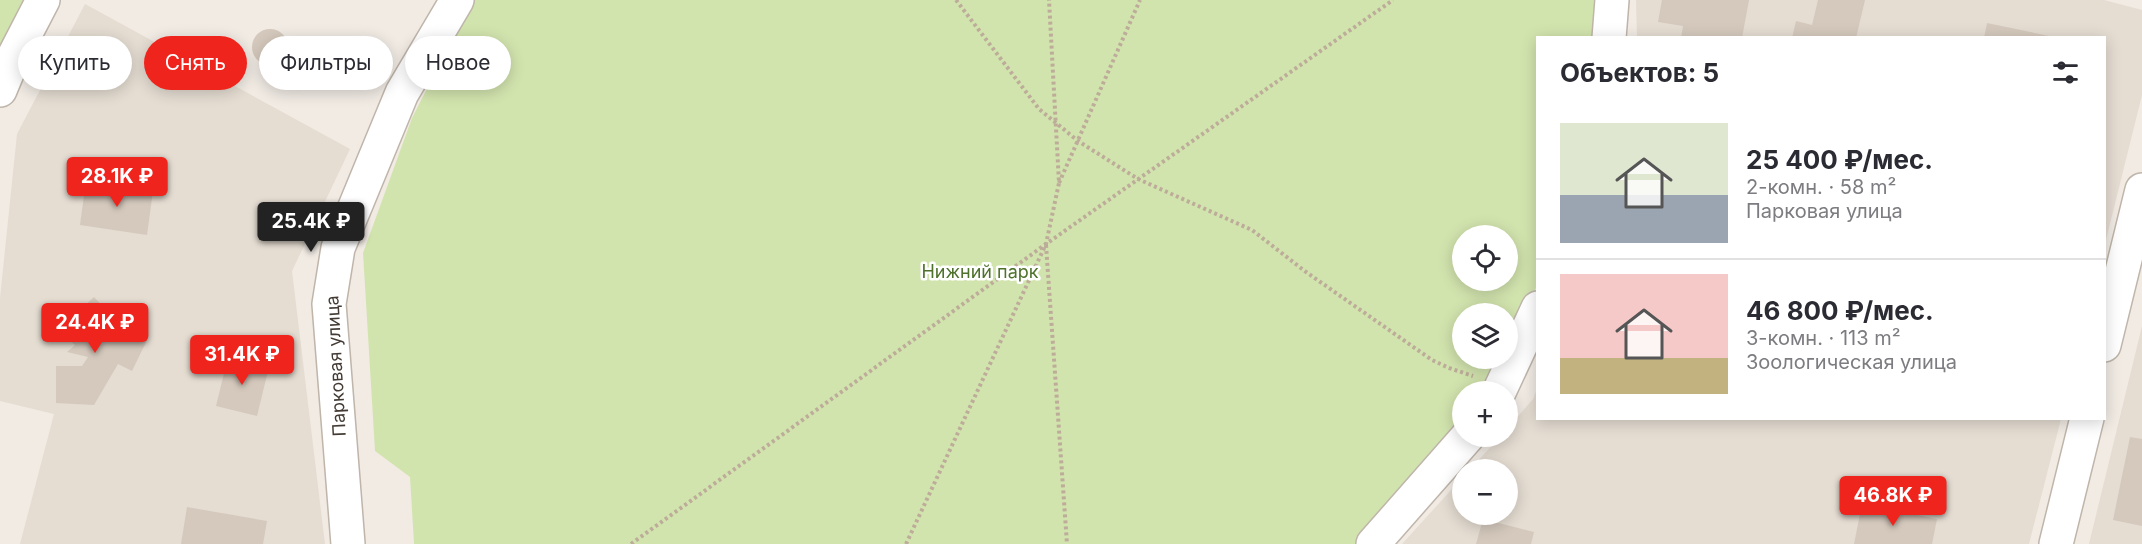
<!DOCTYPE html>
<html lang="ru">
<head>
<meta charset="utf-8">
<style>
  :root { --surface:#fff; --page:#f2f2f3; --text:#2b2b33; --muted:#7c7c81; --line:#e1e1e2; --accent:#ef241d }
  body { margin:0; font-family:Inter,sans-serif; background:var(--page); color:var(--text); height:100vh; display:flex; flex-direction:column; font-size:22px; white-space:nowrap }
  * { box-sizing:border-box; margin:0 }
  p { font-size:20px; color:var(--muted) }
  .icon { flex:none; width:33px; height:33px; fill:none; stroke:currentColor; stroke-width:2; stroke-linecap:round; stroke-linejoin:round }
  .map { position:relative; flex:1; overflow:hidden }
  .details { position:absolute; left:1536px; top:36px; width:570px; height:384px; display:flex; flex-direction:column; background:var(--surface); border-radius:0px; box-shadow:0 3px 15px #0003 }
  .details>* { flex:none }
  .banner { position:absolute; left:18px; top:36px; width:570px; height:54px; display:flex; gap:12px }
  .buttons { position:absolute; left:1452px; top:225px; display:grid; gap:12px }
  .buttons a { display:grid; place-items:center; width:66px; height:66px; border-radius:50%; background:var(--surface); box-shadow:0 3px 15px #0003; font-size:30px }
  .price { position:absolute; translate:-50% -51px; padding:0 14px; border-radius:6px; background:var(--accent); color:#fff; font-size:20px; line-height:39px; filter:drop-shadow(0 2px 3px #0008) }
  .price::after { content:''; position:absolute; left:50%; top:36px; width:18px; height:14px; margin-left:-9px; background:inherit; clip-path:polygon(0 0,100% 0,50% 100%) }
  .price.active { background:#222; color:#fff }
  ul { padding:0; list-style:none }
  li { display:flex; align-items:center; gap:18px; height:150px; padding:0 24px }
  li+li { border-top:2px solid var(--line) }
  li span { display:grid; place-items:center; flex:none; width:168px; height:120px; border-radius:0px; color:#555 }
  li>.icon { margin-inline-start:auto }
  span .icon { width:72px; height:72px; fill:#fffc; stroke-width:1 }
  li b { font-size:26px }
  h2 { display:flex; justify-content:space-between; align-items:center; height:72px; padding:0 24px; font-size:26px }
  .chip { padding:0 21px; border-radius:27px; background:var(--surface); box-shadow:0 3px 15px #0003; font-size:21px; line-height:54px }
  .chip.active { background:var(--accent); color:#fff }
  .map>svg:first-child { display:block }
  .residential { fill:#e5ddd2 }
  .green { fill:#d2e4ae; fill-rule:evenodd }
  .building { fill:#d5c9bd }
  .lines { fill:none; stroke-linecap:round; stroke-linejoin:round }
  .minor-casing { stroke:#bfb5aa; stroke-width:36 }
  .path { stroke:#bdac99; stroke-width:4; stroke-dasharray:3 3; stroke-linecap:butt }
  .minor { stroke:#fff; stroke-width:33 }
  .labels { text-anchor:middle; stroke-width:5; stroke-linejoin:round; paint-order:stroke }
  .park-label { font-size:18px; fill:#4e712b; stroke:#fff }
  .street-label { font-size:18px; fill:#433b34; stroke:#fff }
</style>
</head>
<body>
<div class="map">
<svg width="2142" height="544" viewBox="0 0 2142 544">
  <rect width="100%" height="100%" fill="#f1ebe4"/>
  <g class="residential">
    <polygon points="1636,0 2104,0 2142,10 2142,95 2105,244 2104,38 1637,37"/>
    <polygon points="85,4 350,149 292,271 325,544 20,544 54,414 0,401 0,298 17,134"/>
    <polygon points="2142,326 2142,544 2089,544"/>
    <polygon points="1537,389 1538,418 2061,419 2029,544 1402,544 1462,478 1462,514 1508,514 1508,470 1470,469 1500,437 1508,436 1508,428 1533,399"/>
  </g>
  <g class="green">
    <polygon points="0,0 25,0 0,57"/>
    <path d="M472,0H1597L1594,37L1538,38L1537,285L1508,352V314H1462V358L1505,359L1490,391L1462,392V427L1359,544H414L410,477L375,451L363,253L412,118ZM1462,236H1508V280H1462Z"/>
  </g>
  <g class="building">
    <polygon points="1662,0 1749,0 1742,38 1681,38 1683,26 1658,22"/>
    <polygon points="1818,0 1865,0 1856,38 1792,38 1796,21 1812,25"/>
    <polygon points="1987,23 2049,36 2049,38 1984,38"/>
    <circle cx="270" cy="47" r="18"/>
    <polygon points="86,181 153,191 147,235 80,225"/>
    <polygon points="94,297 118,323 148,338 132,371 118,364 94,405 56,403 56,366 82,366 88,357 67,352 75,345 59,330"/>
    <polygon points="228,357 269,367 257,416 216,406"/>
    <polygon points="2130,437 2142,439 2142,526 2113,520"/>
    <polygon points="1862,504 1937,519 1932,544 1854,544"/>
    <polygon points="187,507 267,521 263,544 181,544"/>
    <polygon points="1483,519 1534,532 1531,544 1476,544"/>
  </g>
  <g class="lines">
    <g class="minor-casing">
      <g id="minor">
        <polyline points="1609,38 1612,0"/>
        <polyline points="0,90 15,54 43,0"/>
        <polyline points="2104,345 2142,190"/>
        <polyline points="1499,392 1538,308"/>
        <polyline points="348,544 329,304 338,248 402,93 457,0"/>
        <polyline points="1373,544 1468,436"/>
        <polyline points="2056,544 2087,418"/>
      </g>
    </g>
    <g class="path">
      <polyline points="956,0 1039,109 1078,141 1138,179 1252,230 1306,272 1432,360 1449,368 1473,376"/>
      <polyline points="1059,183 1140,0"/>
      <polyline points="1046,245 1067,544"/>
      <polyline points="631,544 1046,244 1393,0"/>
      <polyline points="906,544 1046,244 1059,183 1049,0"/>
    </g>
    <use href="#minor" class="minor"/>
  </g>
  <g class="labels">
    <g class="park-label">
      <text x="980" y="278">Нижний парк</text>
    </g>
    <g class="street-label">
      <text transform="translate(336 366) rotate(-93)" y="6">Парковая улица</text>
    </g>
  </g>
</svg>
<div class="buttons">
<a><svg class="icon" aria-label="locate" viewBox="0 0 24 24"><circle cx="12" cy="12" r="6"/><path d="M12 2v4M12 18v4M2 12h4M18 12h4"/></svg></a>
<a><svg class="icon" aria-label="layers" viewBox="0 0 24 24"><path d="M12 4l9 5-9 5-9-5zM3 14l9 5 9-5"/></svg></a>
<a>+</a>
<a>−</a>
</div>
<b class="price" style="left:117px;top:208px">28.1K ₽</b>
<b class="price active" style="left:311px;top:253px">25.4K ₽</b>
<b class="price" style="left:95px;top:354px">24.4K ₽</b>
<b class="price" style="left:242px;top:386px">31.4K ₽</b>
<b class="price" style="left:1893px;top:527px">46.8K ₽</b>
<div class="banner">
<a class="chip">Купить</a>
<a class="chip active">Снять</a>
<a class="chip">Фильтры</a>
<a class="chip">Новое</a>
</div>
<section class="details">
<h2>Объектов: 5<svg class="icon" aria-label="filters" viewBox="0 0 24 24"><path d="M4 7h16M4 17h16"/><circle cx="9" cy="7" r="2"/><circle cx="15" cy="17" r="2"/></svg></h2>
<ul>
<li><span style="background:linear-gradient(#dfe7d0 60%,#9aa5b1 0)"><svg class="icon" aria-label="home" viewBox="0 0 24 24"><path d="M3 11l9-7 9 7M6 9v11h12V9"/></svg></span><div><b>25 400 ₽/мес.</b><p>2-комн. · 58 m²</p><p>Парковая улица</p></div></li>
<li><span style="background:linear-gradient(#f6c9c9 70%,#c2b280 0)"><svg class="icon" aria-label="home" viewBox="0 0 24 24"><path d="M3 11l9-7 9 7M6 9v11h12V9"/></svg></span><div><b>46 800 ₽/мес.</b><p>3-комн. · 113 m²</p><p>Зоологическая улица</p></div></li>
</ul>
</section>
</div>
</body>
</html>
